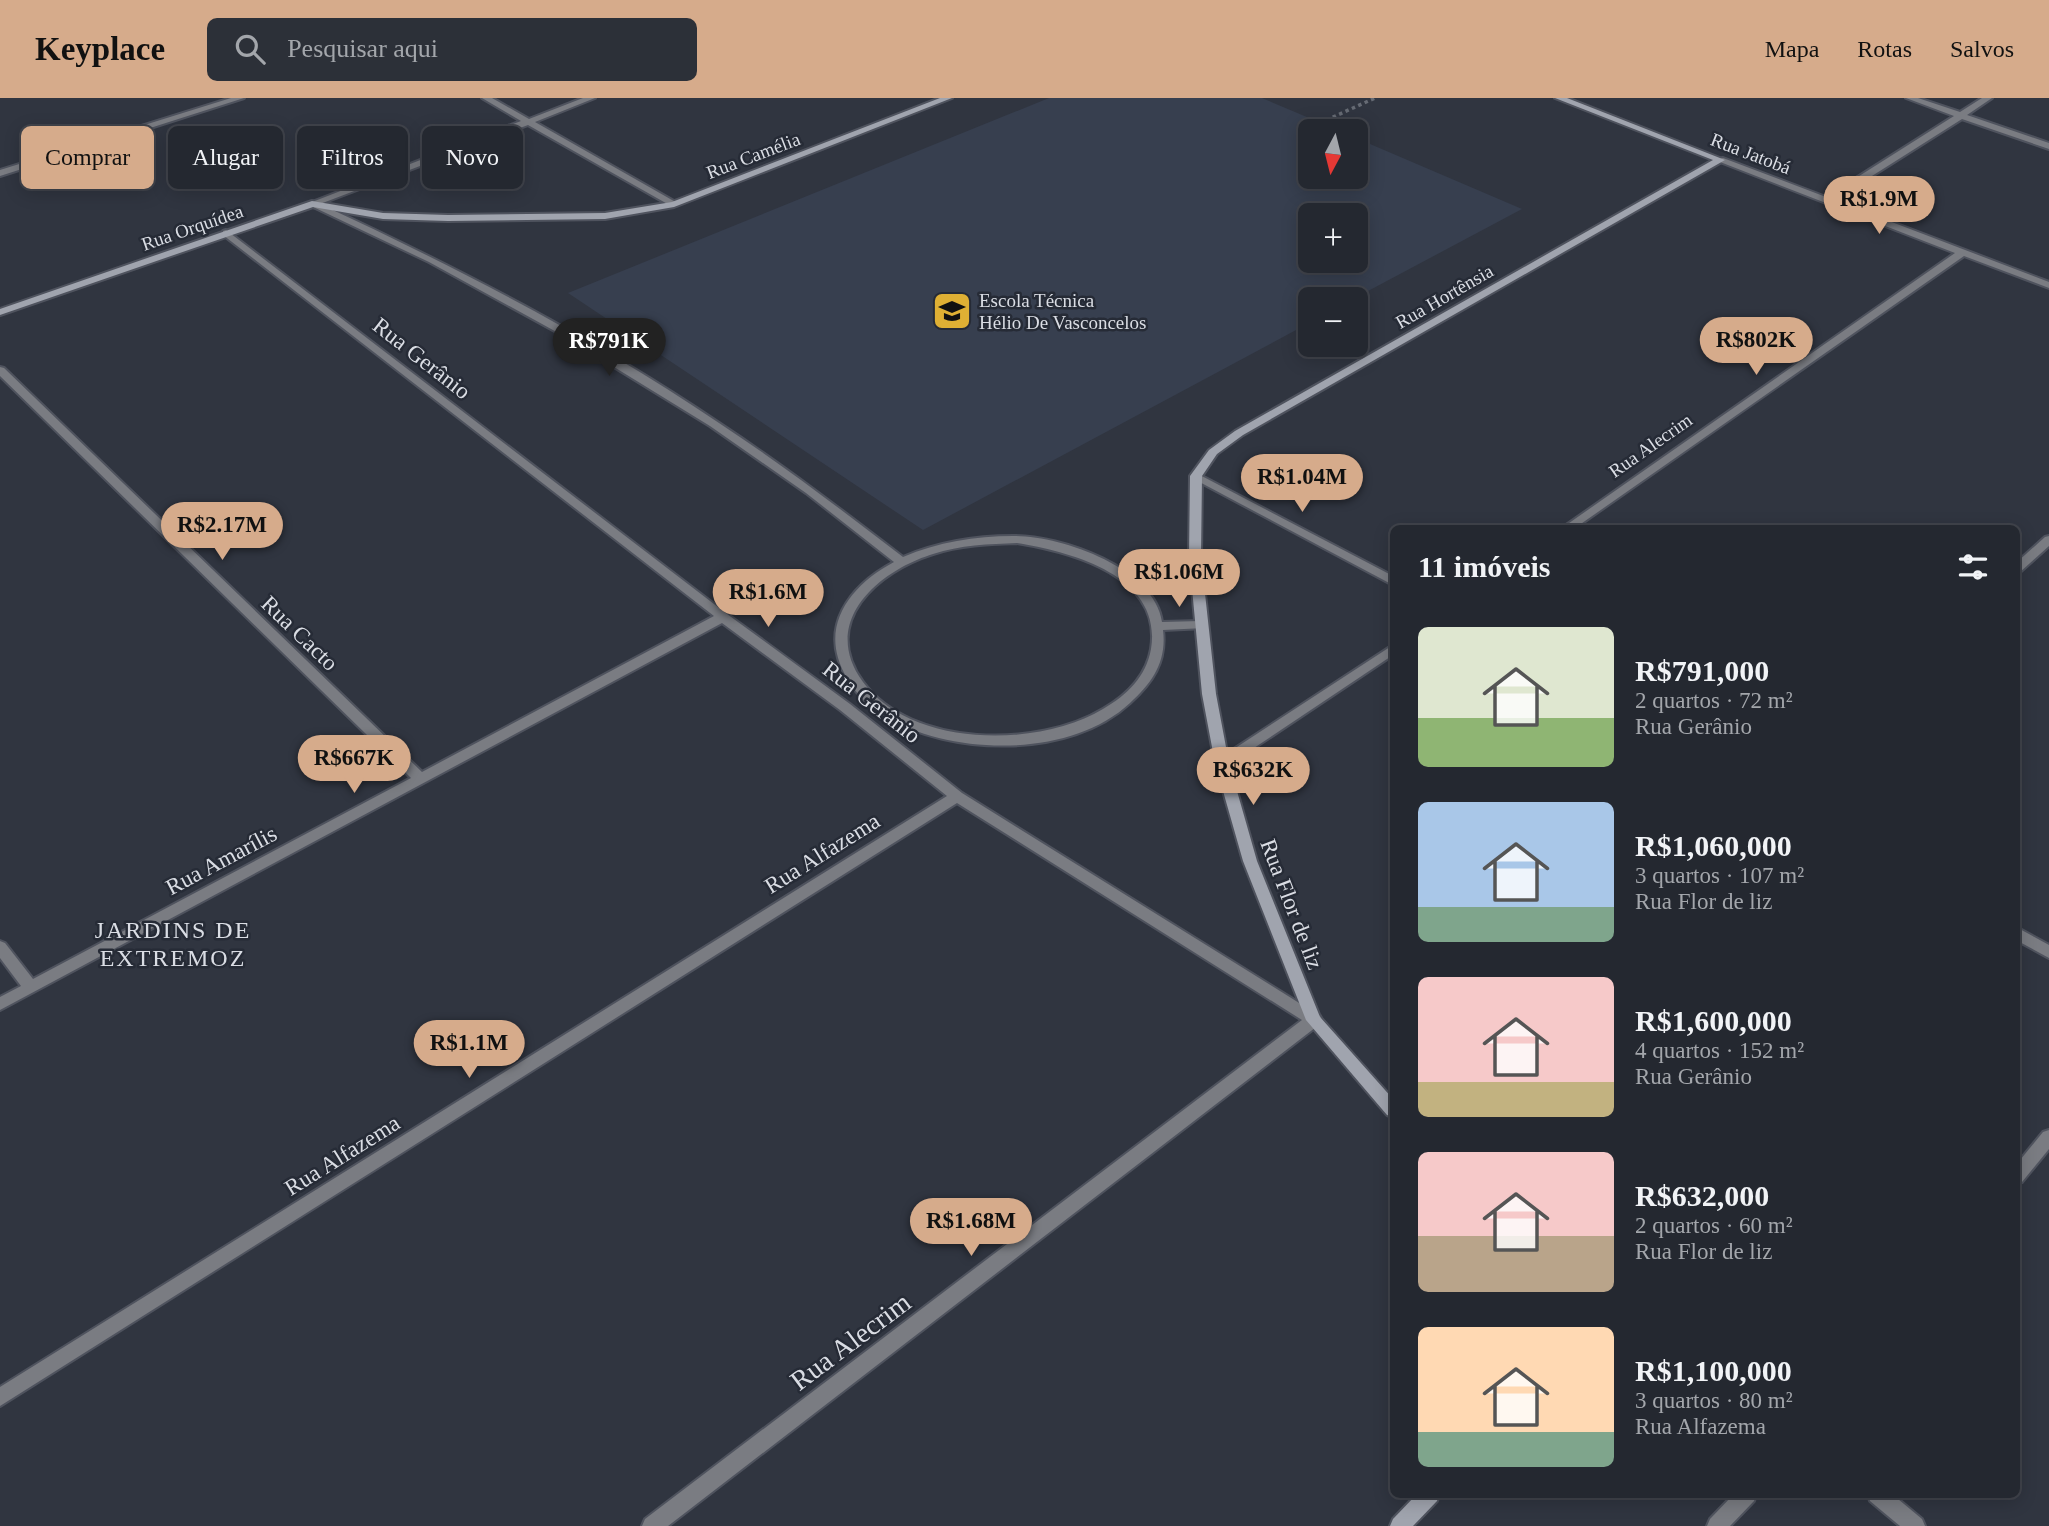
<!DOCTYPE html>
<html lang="pt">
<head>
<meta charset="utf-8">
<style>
  :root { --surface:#242830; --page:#2c3038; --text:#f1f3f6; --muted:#a3a6ab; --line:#41444c; --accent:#d6ab8b }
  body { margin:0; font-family:Georgia,serif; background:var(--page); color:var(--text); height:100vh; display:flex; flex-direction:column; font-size:26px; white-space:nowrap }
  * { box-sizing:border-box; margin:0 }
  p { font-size:23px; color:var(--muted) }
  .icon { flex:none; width:38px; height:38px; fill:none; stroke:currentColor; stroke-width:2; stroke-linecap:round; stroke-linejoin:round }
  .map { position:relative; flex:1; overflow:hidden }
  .sheet { position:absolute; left:1390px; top:427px; width:630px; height:973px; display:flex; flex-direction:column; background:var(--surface); border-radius:10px; box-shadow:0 4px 18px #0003,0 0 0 2px var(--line) }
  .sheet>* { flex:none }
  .hud { position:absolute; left:21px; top:28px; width:665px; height:63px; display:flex; gap:14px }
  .needle { width:46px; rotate:187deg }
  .tools { position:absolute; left:1298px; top:21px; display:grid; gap:14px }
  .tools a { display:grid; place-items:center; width:70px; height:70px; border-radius:10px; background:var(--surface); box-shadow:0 4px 18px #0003,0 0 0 2px var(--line); font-size:35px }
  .price { position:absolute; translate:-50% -60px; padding:0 16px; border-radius:24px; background:var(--accent); color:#111; font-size:23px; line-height:46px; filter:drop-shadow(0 2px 4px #0008) }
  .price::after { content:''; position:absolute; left:50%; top:42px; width:21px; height:16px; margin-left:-10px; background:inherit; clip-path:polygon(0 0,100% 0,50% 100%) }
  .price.on { background:#222; color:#fff }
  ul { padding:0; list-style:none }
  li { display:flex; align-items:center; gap:21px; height:175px; padding:0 28px }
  li span { display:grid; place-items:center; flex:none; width:196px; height:140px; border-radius:10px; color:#555 }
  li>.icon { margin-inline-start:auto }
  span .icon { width:84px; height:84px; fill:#fffc; stroke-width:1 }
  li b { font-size:30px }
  h2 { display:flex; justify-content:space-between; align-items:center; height:84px; padding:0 28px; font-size:30px }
  .chip { padding:0 24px; border-radius:10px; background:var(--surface); box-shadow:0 4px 18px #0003,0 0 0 2px var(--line); font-size:24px; line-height:63px }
  .chip.on { background:var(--accent); color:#111 }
  header { display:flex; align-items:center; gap:42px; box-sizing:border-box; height:98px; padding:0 35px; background:var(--accent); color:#111 }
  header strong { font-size:33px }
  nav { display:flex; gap:38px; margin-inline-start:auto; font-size:24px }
  .search { width:490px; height:63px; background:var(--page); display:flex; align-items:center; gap:18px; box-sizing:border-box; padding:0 24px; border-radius:10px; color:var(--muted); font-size:26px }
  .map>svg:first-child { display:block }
  .built { fill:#373f4f; fill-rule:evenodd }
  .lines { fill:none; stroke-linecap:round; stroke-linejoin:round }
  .street-casing { stroke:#4f535e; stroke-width:4 }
  .secondary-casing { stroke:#4f535e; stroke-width:4 }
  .path { stroke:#666b74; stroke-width:3.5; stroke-dasharray:3.5 3.5; stroke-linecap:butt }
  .street { fill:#7a7c82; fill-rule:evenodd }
  .secondary { fill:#a0a4ae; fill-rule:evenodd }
  .labels { text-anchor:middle; stroke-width:5; stroke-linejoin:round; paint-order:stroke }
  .far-street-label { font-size:19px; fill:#dadde4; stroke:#262b36 }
  .far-poi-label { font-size:19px; fill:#dadde4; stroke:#262b36; text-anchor:start }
  .street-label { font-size:23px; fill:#dadde4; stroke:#262b36 }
  .neighbourhood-label { font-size:24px; letter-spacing:2px; fill:#dadde4; stroke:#262b36 }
  .near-street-label { font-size:28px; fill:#dadde4; stroke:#262b36 }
</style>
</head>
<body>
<header>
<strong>Keyplace</strong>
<div class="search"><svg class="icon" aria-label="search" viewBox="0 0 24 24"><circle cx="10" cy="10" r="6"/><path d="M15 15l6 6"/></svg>Pesquisar aqui</div>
<nav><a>Mapa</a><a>Rotas</a><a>Salvos</a></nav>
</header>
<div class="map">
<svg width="2049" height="1428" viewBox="0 0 2049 1428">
  <rect width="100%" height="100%" fill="#303540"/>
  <path class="built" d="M1049,0H1262L1340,33H1311V79H1356V40L1522,111L1353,201H1311V224L923,432L568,195ZM1311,117H1356V163H1311Z"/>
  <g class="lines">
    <g class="street-casing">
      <g id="street">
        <polygon points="231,0 244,0 0,78 0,72"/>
        <path d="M482,0H492L529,21L583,0H595L535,24L679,106L671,108L528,27L320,106C458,170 593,240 719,325C783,367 843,413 903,459C938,444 975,438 1013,438C1060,437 1155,470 1162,524L1201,523L1207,527L1205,530L1163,532C1167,564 1152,585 1130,605C1070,661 951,658 884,618C868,608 856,596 847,580C817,530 849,488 894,464L806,395L710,328L562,237L429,164L307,106L521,23ZM1017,445C1072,454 1163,478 1151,551C1146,579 1127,597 1103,611C1039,650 911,650 863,584C819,524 878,473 933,456C960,447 989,446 1017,445Z"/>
        <polygon points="1906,0 1918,0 1960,14 1982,0 1992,0 1967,17 2049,45 2049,51 1962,21 1834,102 2049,184 2049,190 1964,158 1575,430 1562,430 1955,155 1715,62 1723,60 1826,99 1954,18"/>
        <polygon points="226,132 727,516 850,606 962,695 1320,918 1322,922 1320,926 668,1428 642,1428 645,1421 1302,922 957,705 0,1308 0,1289 947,698 840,612 722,525 0,912 0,899 21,888 0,860 0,843 5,845 33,881 411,680 0,278 0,269 4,270 422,674 714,518 223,137 223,133"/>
        <polygon points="1196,375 1393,478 1393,487 1192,380 1192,376"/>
        <polygon points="2049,438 2049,448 2020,474 2016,475 2016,465 2045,439"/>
        <polygon points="1393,547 1393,557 1227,668 1217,668 1215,665 1217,662"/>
        <polygon points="2016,829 2049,847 2049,860 2016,842"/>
        <polygon points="2049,1032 2049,1051 2022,1084 2016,1086 2016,1067 2043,1034"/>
        <polygon points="1734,1396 1756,1396 1754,1403 1730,1428 1707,1428 1710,1421"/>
        <polygon points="1868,1396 1892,1396 1922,1421 1925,1428 1900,1428 1870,1403"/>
      </g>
    </g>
    <g class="secondary-casing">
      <g id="secondary">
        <polygon points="940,0 952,0 674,109 605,121 448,123 383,121 313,109 0,217 0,211 312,103 383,115 448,117 605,115 672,104"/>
        <polygon points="1555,0 1567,0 1725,62 1243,337 1217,356 1202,378 1201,459 1216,596 1229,665 1257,763 1320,919 1393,1001 1393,1019 1387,1017 1306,922 1243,763 1215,665 1202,596 1189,459 1190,378 1209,352 1235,333 1713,62"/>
        <polygon points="1417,1396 1439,1396 1437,1403 1413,1428 1390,1428 1393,1421"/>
      </g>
    </g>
    <polyline class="path" points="1320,25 1375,0"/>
    <use href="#street" class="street"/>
    <use href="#secondary" class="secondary"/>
  </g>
  <defs>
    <g id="school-square" transform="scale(2.0125)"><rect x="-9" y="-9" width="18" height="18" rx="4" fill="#dfb034" stroke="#262b36"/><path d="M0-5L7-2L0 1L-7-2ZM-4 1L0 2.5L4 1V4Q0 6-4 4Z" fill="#111"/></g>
  </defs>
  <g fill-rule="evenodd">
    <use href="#school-square" x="952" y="213"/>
  </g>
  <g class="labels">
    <g class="far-street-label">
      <text transform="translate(1751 55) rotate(21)" y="7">Rua Jatobá</text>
      <text transform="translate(753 57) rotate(-21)" y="7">Rua Camélia</text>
      <text transform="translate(192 129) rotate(-19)" y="7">Rua Orquídea</text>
      <text transform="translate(1444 198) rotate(-30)" y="7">Rua Hortênsia</text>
      <text transform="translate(1650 347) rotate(-35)" y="7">Rua Alecrim</text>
    </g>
    <g class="far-poi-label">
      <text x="979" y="209">Escola Técnica<tspan x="979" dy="22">Hélio De Vasconcelos</tspan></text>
    </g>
    <g class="street-label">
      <text transform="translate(422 260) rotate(38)" y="8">Rua Gerânio</text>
      <text transform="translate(300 535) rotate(44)" y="8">Rua Cacto</text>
      <text transform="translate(872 604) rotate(38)" y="8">Rua Gerânio</text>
      <text transform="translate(822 755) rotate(-32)" y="8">Rua Alfazema</text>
      <text transform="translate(221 762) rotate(-28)" y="8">Rua Amarílis</text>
      <text transform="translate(1292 806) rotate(69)" y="8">Rua Flor de liz</text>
      <text transform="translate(342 1057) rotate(-32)" y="8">Rua Alfazema</text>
    </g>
    <g class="neighbourhood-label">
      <text x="173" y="840">JARDINS DE<tspan x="173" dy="28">EXTREMOZ</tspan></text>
    </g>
    <g class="near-street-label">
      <text transform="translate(850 1243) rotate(-37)" y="10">Rua Alecrim</text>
    </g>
  </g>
</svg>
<div class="tools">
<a><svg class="needle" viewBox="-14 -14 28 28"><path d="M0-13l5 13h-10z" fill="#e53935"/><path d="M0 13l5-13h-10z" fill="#a3a6ab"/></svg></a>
<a>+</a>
<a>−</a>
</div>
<b class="price" style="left:1879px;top:138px">R$1.9M</b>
<b class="price" style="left:1756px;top:279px">R$802K</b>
<b class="price on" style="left:609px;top:280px">R$791K</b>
<b class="price" style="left:1302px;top:416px">R$1.04M</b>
<b class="price" style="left:222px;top:464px">R$2.17M</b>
<b class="price" style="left:1179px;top:511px">R$1.06M</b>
<b class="price" style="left:768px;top:531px">R$1.6M</b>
<b class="price" style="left:354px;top:697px">R$667K</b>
<b class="price" style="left:1253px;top:709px">R$632K</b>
<b class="price" style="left:469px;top:982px">R$1.1M</b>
<b class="price" style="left:971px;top:1160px">R$1.68M</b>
<div class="hud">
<a class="chip on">Comprar</a>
<a class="chip">Alugar</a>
<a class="chip">Filtros</a>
<a class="chip">Novo</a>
</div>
<section class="sheet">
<h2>11 imóveis<svg class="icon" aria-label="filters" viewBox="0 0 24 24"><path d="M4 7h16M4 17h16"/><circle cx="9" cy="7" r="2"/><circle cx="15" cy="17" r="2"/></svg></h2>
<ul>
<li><span style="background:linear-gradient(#dfe7d0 65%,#8fb573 0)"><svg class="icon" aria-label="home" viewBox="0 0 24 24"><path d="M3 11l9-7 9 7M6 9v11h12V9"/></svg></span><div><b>R$791,000</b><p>2 quartos · 72 m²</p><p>Rua Gerânio</p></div></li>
<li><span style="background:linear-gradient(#a9c7e8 75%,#7fa58c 0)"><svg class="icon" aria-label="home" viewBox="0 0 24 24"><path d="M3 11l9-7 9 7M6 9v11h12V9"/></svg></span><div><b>R$1,060,000</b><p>3 quartos · 107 m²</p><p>Rua Flor de liz</p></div></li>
<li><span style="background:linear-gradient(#f6c9c9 75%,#c2b280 0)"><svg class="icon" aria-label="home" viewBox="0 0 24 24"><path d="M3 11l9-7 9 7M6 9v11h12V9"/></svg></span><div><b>R$1,600,000</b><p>4 quartos · 152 m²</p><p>Rua Gerânio</p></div></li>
<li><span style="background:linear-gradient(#f6c9c9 60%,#b9a48a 0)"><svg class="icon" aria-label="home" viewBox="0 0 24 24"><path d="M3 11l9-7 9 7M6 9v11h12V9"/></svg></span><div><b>R$632,000</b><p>2 quartos · 60 m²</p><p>Rua Flor de liz</p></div></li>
<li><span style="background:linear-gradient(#ffd9b3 75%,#7fa58c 0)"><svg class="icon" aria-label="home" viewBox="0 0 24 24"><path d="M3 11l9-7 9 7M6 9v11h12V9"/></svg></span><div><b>R$1,100,000</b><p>3 quartos · 80 m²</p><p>Rua Alfazema</p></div></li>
</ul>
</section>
</div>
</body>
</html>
